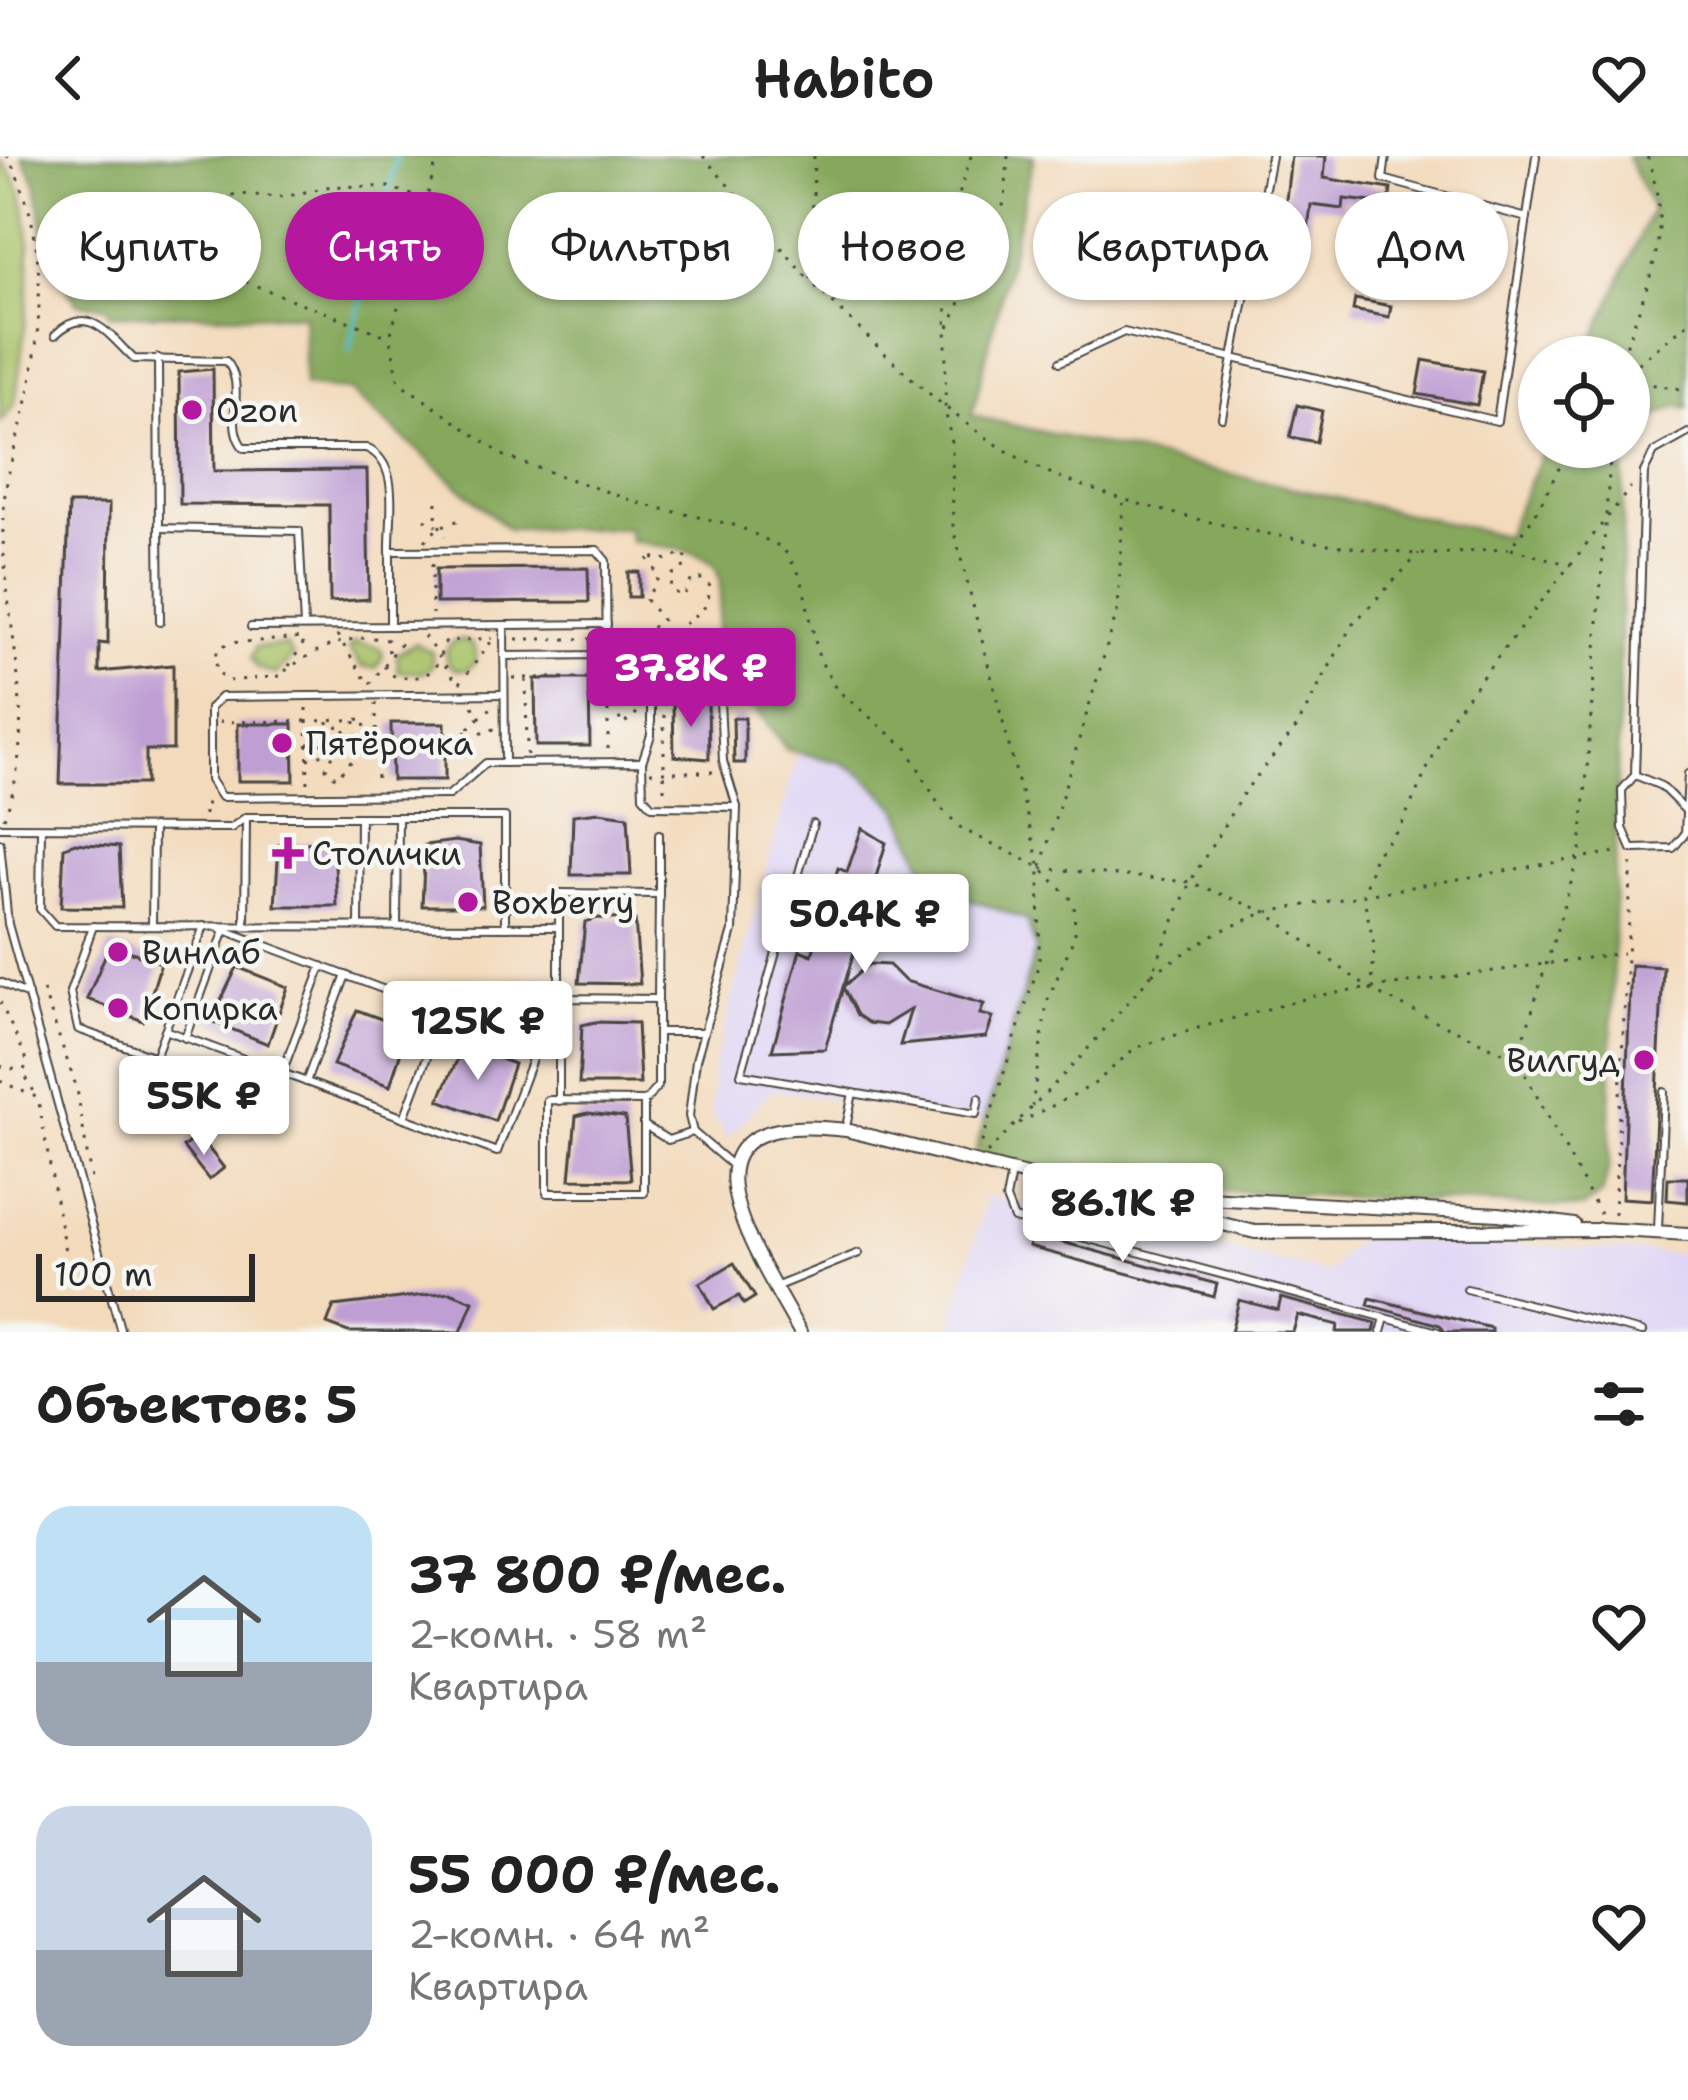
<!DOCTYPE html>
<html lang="ru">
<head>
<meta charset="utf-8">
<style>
  :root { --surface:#fff; --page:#f6f6f6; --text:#222; --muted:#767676; --accent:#b5179e }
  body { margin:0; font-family:"Shantell Sans",sans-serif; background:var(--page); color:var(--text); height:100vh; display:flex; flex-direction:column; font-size:45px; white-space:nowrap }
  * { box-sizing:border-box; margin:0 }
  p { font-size:39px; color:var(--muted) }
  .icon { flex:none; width:66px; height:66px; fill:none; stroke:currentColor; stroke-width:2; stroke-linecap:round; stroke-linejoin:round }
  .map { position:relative; height:1176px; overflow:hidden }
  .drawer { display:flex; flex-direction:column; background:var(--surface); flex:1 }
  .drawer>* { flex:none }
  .guide { position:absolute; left:36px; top:36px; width:1617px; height:108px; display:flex; gap:24px }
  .fabs { position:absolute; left:1518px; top:180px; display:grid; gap:24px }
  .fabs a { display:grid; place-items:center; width:132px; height:132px; border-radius:50%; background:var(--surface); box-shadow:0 3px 9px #0004; font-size:60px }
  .scale { position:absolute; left:36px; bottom:30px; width:219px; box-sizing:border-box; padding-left:12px; border:6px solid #2b2b2b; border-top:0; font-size:33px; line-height:42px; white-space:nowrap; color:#2b2b2b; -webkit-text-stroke:9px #f6f6f2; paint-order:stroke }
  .price { position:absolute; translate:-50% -102px; padding:0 27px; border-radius:12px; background:#fff; color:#222; font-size:39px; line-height:78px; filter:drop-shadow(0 3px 6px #0008) }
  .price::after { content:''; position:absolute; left:50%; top:72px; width:36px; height:27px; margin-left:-18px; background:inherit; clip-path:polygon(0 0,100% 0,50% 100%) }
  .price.selected { background:var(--accent); color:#fff }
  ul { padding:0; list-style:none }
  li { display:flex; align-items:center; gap:36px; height:300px; padding:0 36px }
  li span { display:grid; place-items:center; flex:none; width:336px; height:240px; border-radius:36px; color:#555 }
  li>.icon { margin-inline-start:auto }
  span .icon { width:144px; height:144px; fill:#fffc; stroke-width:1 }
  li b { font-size:51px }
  h2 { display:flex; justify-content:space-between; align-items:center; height:144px; padding:0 36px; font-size:51px }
  .tag { padding:0 42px; border-radius:54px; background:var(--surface); box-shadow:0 3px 9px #0004; font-size:42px; line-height:108px }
  .tag.selected { background:var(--accent); color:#fff }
  header { display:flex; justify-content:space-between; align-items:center; height:156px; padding:0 36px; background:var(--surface); font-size:54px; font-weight:600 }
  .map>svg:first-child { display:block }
  .built { fill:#dfd5f5 }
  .green { fill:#a8c268; stroke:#6a764a; stroke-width:3 }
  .forest { fill:#86a85c; stroke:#586a44; stroke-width:3 }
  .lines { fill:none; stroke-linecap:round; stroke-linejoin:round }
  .stream { stroke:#52c0c9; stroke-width:4.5 }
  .building { fill:#be9ed3 }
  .service-casing { stroke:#494541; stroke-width:10 }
  .minor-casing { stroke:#494541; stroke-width:16 }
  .path { stroke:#494541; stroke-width:3; stroke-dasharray:3 9; stroke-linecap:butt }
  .service { stroke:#fff; stroke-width:6 }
  .minor { stroke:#fff; stroke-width:12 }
  .poi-dot { fill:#b5179e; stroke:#f6f6f2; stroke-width:4.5 }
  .labels { text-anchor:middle; stroke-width:9; stroke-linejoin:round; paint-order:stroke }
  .poi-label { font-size:33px; fill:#2b2b2b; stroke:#f6f6f2; text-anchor:start }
</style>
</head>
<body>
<header><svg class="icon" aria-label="back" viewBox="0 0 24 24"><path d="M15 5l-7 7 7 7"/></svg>Habito<svg class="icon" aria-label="heart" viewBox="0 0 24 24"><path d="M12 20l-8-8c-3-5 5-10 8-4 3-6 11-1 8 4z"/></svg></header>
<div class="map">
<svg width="1688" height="1176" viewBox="0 0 1688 1176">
  <rect width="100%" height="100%" fill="#f6f6f2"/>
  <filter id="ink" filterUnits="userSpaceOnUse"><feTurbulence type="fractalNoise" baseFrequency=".00833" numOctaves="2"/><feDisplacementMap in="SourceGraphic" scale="24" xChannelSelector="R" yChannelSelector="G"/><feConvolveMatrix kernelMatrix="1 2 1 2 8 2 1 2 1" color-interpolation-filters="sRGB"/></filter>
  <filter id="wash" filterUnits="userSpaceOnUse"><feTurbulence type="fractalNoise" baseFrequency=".004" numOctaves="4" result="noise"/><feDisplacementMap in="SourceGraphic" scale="48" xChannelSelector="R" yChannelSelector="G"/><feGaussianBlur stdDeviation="2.7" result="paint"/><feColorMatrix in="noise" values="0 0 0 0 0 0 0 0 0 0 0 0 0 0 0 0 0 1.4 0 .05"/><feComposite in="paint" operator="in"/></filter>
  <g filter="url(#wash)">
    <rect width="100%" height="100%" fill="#f3dabb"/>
    <g class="built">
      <polygon points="797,599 840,606 862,618 897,652 933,730 1027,764 1036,793 984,965 771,934 727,983 712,958 712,917"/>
      <polygon points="986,1040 1329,1117 1347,1093 1364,1081 1688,1098 1688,1176 950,1176"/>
    </g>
    <g class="green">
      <path d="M0,5C51,44 21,191 15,248L0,267Z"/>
      <circle cx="461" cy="499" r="15"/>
      <polygon points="355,486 380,492 383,500 376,512 362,511 349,493"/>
      <polygon points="415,487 432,496 432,510 422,517 398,515 397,498"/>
      <polygon points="286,489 293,501 276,518 257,512 251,502 256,491"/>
    </g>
    <g class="forest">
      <path d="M22,0H1034L972,260L1505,380L1545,291H1624L1609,1010L1602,1038L1581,1052L1105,1029L988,1007L976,993L1036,793L1027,764L933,730L898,652L862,618L840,606L787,594L713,496C728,401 729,400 630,385L629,372L508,373L350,235L304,230V159L110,158L107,151L78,147L49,109L36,27Z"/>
      <polygon points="1627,0 1688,0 1688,253 1677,250 1629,273 1629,201 1586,201 1652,53"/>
    </g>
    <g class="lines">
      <polyline class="stream" points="349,195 397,0"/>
    </g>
    <g id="blocks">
      <g class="building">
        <polygon points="1291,0 1326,0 1324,22 1391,33 1389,48 1344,43 1343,53 1311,49 1304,106 1279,104"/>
        <polygon points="1355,143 1391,150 1389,161 1353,154"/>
        <polygon points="1423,204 1483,215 1477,249 1417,238"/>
        <polygon points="213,213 214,315 367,314 369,443 330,446 329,349 180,348 179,216"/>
        <polygon points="1297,249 1322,255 1316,286 1290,281"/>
        <polygon points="69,348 109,348 108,488 99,487 99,516 173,509 173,594 146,594 146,628 60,628"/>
        <polygon points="588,412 589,446 436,447 436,413"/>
        <rect x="628" y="416" width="11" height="25"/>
        <polygon points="685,492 690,506 632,507 632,493"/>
        <polygon points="535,523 589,523 590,590 536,590"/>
        <polygon points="673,544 708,547 709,603 674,600"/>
        <polygon points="733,562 745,562 745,607 734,607"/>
        <polygon points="391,567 445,567 445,624 392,624"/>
        <polygon points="238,568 293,568 294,625 238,625"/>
        <polygon points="599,656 628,660 631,719 571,719 573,659"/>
        <polygon points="862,672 886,687 844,830 869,808 889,809 905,825 984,848 980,858 993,861 986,881 900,889 911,853 885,869 869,867 857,859 843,831 825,893 772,895 800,794 812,799 838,712 847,716"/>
        <polygon points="455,685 480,689 483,750 422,750 425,689"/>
        <polygon points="317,686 334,689 337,750 275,750 279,689"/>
        <polygon points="75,687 119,691 122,752 61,751 64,691"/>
        <polygon points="597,762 635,764 640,828 579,827 585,766"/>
        <polygon points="110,788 161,807 143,865 87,843"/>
        <polygon points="1631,809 1663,811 1652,1044 1622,1042"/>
        <polygon points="237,811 288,831 268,888 211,865"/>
        <polygon points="357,854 408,873 390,930 333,909"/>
        <polygon points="595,866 637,867 640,928 579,928 582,869"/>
        <polygon points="464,889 514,908 495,965 439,944"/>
        <polygon points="588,957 625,961 631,1024 570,1023 576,960"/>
        <polygon points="198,979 224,1012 209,1024 183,991"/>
        <polygon points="1668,1022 1688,1022 1688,1046 1667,1044"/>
        <polygon points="1032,1078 1217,1128 1214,1141 1029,1091"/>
        <polygon points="734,1107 755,1141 744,1148 739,1140 714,1153 700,1127"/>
        <polygon points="450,1136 473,1145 461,1176 348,1176 327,1168 334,1150"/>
        <polygon points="1281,1142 1376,1167 1374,1176 1337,1176 1338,1169 1298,1159 1293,1176 1231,1176 1239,1144 1278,1154"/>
        <polygon points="1370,1142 1491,1172 1491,1176 1445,1176 1440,1169 1368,1149"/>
      </g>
    </g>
  </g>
  <g filter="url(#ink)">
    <use href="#blocks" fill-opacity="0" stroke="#494541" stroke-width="3"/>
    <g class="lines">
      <g class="service-casing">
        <g id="service">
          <polyline points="1386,0 1383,23 1527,62"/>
          <path d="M55,179C89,145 110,181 134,203L226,205C248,229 223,269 244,292H366C402,307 389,362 390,395"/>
          <polyline points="158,202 159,372 299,375 304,470"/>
          <polyline points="1060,206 1124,176 1497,265 1536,0"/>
          <polyline points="1222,261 1271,0"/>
          <polyline points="1688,277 1654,296 1644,316 1635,619 1622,634 1623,672 1632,693 1673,692 1685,678 1688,618"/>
          <polyline points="159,372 160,466"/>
          <polyline points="504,469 607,468"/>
          <polyline points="390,470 504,469 505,607"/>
          <polyline points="251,471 390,470 390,395 597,394 606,405 607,522 719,525 723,605 737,651"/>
          <polyline points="689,482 707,521"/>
          <polyline points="504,500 607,499"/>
          <polyline points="504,538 221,541 210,552 210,624 221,641 449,639 486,607 642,606 643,640 652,650 737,651 733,775 696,904 689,960 693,976 734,1011"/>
          <polyline points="642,606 651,579 651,521"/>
          <polyline points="1635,619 1661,630 1685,654"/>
          <polyline points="813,668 741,918 976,958 979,942"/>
          <polyline points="0,671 231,672 246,661 505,661 505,771"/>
          <polyline points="41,672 40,753 55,770 559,771"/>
          <polyline points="0,687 8,768 121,1176"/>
          <polyline points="659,738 659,678"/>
          <polyline points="93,770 70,836 78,873 155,901 204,770"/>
          <polyline points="152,770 153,671"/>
          <polyline points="245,770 246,661"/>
          <polyline points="359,770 360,661"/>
          <polyline points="397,770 398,661"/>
          <polyline points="219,772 559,899"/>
          <polyline points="0,826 28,839"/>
          <polyline points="559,842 559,737 659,738 658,842"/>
          <polyline points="165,874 497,996 537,890"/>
          <polyline points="658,876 702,876"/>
          <polyline points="185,882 225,774"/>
          <polyline points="282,917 322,810"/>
          <polyline points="306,926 346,819"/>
          <polygon points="547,944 644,945 644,1037 547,1037"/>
          <polyline points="559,945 559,842 658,843 658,930 646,944"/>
          <polyline points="404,962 444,856"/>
          <polyline points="644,969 668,984 693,976"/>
          <polyline points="846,971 853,937"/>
          <polyline points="1011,1017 1006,1043 1014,1063 1438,1176"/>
          <polyline points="1658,1073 1664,936"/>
          <polyline points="775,1131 859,1097"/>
          <polyline points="1467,1133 1642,1176"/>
          <polyline points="1381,1176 1385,1162"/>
        </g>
      </g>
      <g class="minor-casing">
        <g id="minor">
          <polyline points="1116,1037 1499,1058 1574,1069"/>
          <polyline points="1600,1073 1688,1078"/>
          <path d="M800,1176C751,1088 658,951 846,974L1255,1076L1606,1074"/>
        </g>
      </g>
      <g class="path">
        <polyline points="438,0 390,181 399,226 506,301 645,349 738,370 783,392 801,421 819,502 836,533 907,592 940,651 962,673 1040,711 1039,807 980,992"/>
        <polyline points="703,0 810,125"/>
        <path d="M814,0L811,126C875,187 935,252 1012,298C1103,352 1310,391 1418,398C1447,399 1479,394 1509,393L1535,359L1570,291"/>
        <polyline points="971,0 948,74 945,254 952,287 953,371 1040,711 1074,746 1075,779 1047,846 1032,950"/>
        <polyline points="137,84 188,46 238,38 284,41 331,30 389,31 423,43"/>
        <polyline points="38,89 87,92 136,84 387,180"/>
        <polyline points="949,171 1005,45 1008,0"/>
        <path d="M1623,201C1647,121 1676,85 1647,0"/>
        <polyline points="1629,215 1688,167"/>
        <polyline points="1629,225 1688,234"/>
        <polyline points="437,346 436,363 445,380"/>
        <polyline points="425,363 437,370"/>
        <polyline points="425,385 439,371 460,364"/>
        <polyline points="1511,393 1571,409"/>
        <polyline points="432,408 432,458"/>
        <polyline points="337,479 367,526"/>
        <polyline points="424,480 457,526"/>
        <polyline points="618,482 643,478 662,464 646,444 659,420 646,400 663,404 685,398 687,409 670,420 671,435 683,440 692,423 705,423 711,432 706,450 670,480 633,480"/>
        <polyline points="516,483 597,483"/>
        <polyline points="289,510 306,483"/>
        <polyline points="384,510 395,521 420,521 434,514 446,485 492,482"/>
        <path d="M285,515C315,493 350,476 388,484L389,503"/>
        <polyline points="280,520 228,525 216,514 217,495 228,487 306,482"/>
        <polyline points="513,522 594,522"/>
        <polyline points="526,524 527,599"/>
        <polyline points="460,527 494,482"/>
        <polyline points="370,528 404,483"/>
        <polyline points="608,530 608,598"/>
        <polyline points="664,535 664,639"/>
        <polyline points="376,547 377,628"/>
        <polyline points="473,550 478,563 467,574 470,581 497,572"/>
        <polyline points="307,552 308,632"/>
        <polyline points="637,557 622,569 616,554 625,541 641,546"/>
        <polyline points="479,562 495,549"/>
        <polyline points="328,565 329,585"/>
        <polyline points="355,565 355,588"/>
        <polyline points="219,566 306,565"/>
        <polyline points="466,575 461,591 470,604"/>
        <polyline points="308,588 338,588"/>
        <polyline points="318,588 318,565 337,563 339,588"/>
        <polyline points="345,588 345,564 364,563 366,588"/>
        <polyline points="308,603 336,594 326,612 336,622 358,598 376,588"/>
        <polyline points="650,616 713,616"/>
        <polyline points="204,659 204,648 213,648"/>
        <path d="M4,662C43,565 0,460 3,360C5,312 23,271 31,225C44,152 45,66 7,0"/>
        <polyline points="1041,710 1118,453 1123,347"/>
        <polyline points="1042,712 1190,726 1266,756 1372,835 1517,903 1600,1058"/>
        <polyline points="1152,818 1216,777 1266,756 1621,695"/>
        <polyline points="43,834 77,933 91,1023"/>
        <polyline points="1372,835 1374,789 1363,738 1375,699 1401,670 1451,561 1631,331"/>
        <polyline points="0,846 28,906 23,916 37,941"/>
        <polyline points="1518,901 1581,694 1611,291"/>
        <polyline points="0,910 22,915"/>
        <polyline points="0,925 38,942 65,1095"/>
        <polyline points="1019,967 1093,929 1135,892 1198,872 1315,840 1623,797"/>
        <polyline points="987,997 1079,903 1152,818 1190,726 1244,636 1296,572 1352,469 1419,398"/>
        <polyline points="1614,1058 1632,702"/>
      </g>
      <use href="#service" class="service"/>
      <use href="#minor" class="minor"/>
    </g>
  </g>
  <g class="poi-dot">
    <circle cx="192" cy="254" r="12"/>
    <circle cx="282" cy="587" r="12"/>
    <path d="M282 679h12v12h12v12h-12v12h-12v-12h-12v-12h12z"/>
    <circle cx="468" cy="746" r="12"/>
    <circle cx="118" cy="796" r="12"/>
    <circle cx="118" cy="852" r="12"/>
    <circle cx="1644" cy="904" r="12"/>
  </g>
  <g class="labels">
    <g class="poi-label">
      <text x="216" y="266">Ozon</text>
      <text x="306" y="599">Пятёрочка</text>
      <text x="312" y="709">Столички</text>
      <text x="492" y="758">Boxberry</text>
      <text x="142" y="808">Винлаб</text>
      <text x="142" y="864">Копирка</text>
      <text x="1620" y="916" text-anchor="end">Вилгуд</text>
    </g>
  </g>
</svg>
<div class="fabs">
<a><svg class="icon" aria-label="locate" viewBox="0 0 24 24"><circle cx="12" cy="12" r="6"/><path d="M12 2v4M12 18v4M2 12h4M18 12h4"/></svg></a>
</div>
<div class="scale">100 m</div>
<b class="price selected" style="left:691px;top:574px">37.8K ₽</b>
<b class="price" style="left:865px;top:820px">50.4K ₽</b>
<b class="price" style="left:478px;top:927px">125K ₽</b>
<b class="price" style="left:204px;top:1002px">55K ₽</b>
<b class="price" style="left:1123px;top:1109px">86.1K ₽</b>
<div class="guide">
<a class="tag">Купить</a>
<a class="tag selected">Снять</a>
<a class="tag">Фильтры</a>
<a class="tag">Новое</a>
<a class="tag">Квартира</a>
<a class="tag">Дом</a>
</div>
</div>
<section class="drawer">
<h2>Объектов: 5<svg class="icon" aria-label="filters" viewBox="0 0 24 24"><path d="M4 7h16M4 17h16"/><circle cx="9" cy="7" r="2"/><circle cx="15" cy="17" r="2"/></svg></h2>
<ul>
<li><span style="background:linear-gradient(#bfe0f5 65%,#9aa5b1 0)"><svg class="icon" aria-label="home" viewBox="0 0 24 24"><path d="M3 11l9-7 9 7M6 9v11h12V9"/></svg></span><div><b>37 800 ₽/мес.</b><p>2-комн. · 58 m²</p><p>Квартира</p></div><svg class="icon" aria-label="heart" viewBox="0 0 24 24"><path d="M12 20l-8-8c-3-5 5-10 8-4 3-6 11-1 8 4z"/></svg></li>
<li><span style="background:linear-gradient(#c9d6e8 60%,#9aa5b1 0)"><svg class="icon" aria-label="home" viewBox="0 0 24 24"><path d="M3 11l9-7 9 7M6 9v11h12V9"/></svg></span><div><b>55 000 ₽/мес.</b><p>2-комн. · 64 m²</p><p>Квартира</p></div><svg class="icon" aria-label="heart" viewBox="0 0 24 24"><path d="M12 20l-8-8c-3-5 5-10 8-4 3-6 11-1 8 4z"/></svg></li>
</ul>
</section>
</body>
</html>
